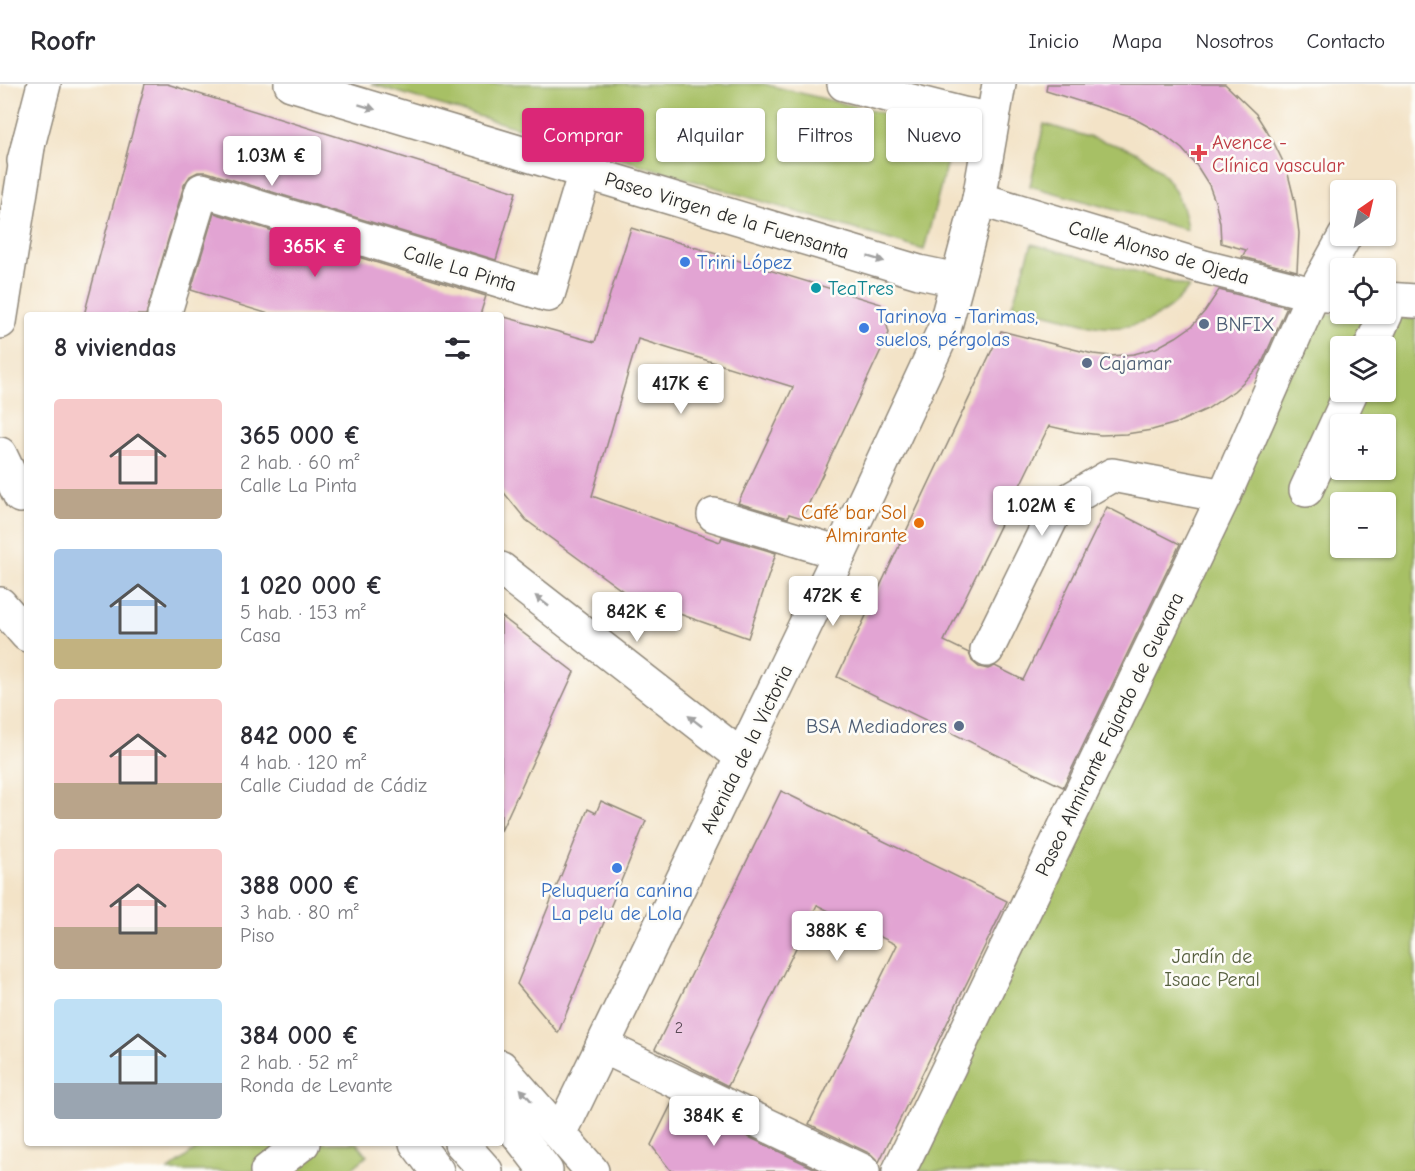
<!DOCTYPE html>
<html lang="es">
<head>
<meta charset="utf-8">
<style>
  :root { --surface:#fff; --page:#f2f2f3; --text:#2b2b33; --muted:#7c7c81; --line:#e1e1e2; --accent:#db2777 }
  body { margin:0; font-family:"Comic Neue",sans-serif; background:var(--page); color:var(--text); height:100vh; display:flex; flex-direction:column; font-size:22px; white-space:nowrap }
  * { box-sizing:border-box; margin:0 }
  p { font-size:20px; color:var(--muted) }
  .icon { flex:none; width:33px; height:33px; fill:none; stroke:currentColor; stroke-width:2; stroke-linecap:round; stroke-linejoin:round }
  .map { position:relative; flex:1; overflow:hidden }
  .sheet { position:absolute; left:24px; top:228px; width:480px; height:834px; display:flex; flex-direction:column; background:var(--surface); border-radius:6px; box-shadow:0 2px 4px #0004 }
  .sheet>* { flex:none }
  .banner { position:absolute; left:522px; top:24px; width:570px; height:54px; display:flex; gap:12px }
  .needle { width:39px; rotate:34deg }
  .controls { position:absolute; left:1330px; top:96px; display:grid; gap:12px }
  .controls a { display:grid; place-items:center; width:66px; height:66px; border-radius:6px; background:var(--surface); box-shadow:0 2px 4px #0004; font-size:30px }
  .price { position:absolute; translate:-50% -51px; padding:0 14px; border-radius:6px; background:#fff; color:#222; font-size:20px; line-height:39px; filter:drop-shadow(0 2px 3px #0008) }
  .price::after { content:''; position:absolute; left:50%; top:36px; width:18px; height:14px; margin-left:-9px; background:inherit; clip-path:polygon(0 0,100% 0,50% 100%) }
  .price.on { background:var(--accent); color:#fff }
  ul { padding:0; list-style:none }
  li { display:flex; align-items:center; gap:18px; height:150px; padding:0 30px }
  li span { display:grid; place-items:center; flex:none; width:168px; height:120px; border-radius:6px; color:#555 }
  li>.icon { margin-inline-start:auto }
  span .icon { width:72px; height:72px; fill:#fffc; stroke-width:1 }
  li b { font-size:26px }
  h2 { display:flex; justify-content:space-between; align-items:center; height:72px; padding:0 30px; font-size:26px }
  .chip { padding:0 21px; border-radius:6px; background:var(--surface); box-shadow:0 2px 4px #0004; font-size:21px; line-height:54px }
  .chip.on { background:var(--accent); color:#fff }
  header { display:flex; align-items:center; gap:36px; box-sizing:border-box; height:84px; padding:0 30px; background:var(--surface); border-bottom:2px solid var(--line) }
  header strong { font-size:28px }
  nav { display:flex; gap:33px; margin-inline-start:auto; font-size:21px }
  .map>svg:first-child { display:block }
  .green { fill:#a7c065; stroke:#697648; stroke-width:1.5; fill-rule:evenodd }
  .building { fill:#e2a4d3 }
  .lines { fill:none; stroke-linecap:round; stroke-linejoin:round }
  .street-casing { stroke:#8f8779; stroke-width:36 }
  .primary-casing { stroke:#8f8779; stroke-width:36 }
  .street { stroke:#fff; stroke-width:33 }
  .primary { stroke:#fff; stroke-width:33 }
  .oneway { fill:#a0a0a0 }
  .health-dot { fill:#e0444e; stroke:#fdfcf7; stroke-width:2 }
  .shop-dot { fill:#3f7fe0; stroke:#fdfcf7; stroke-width:2 }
  .culture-dot { fill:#0f9aa8; stroke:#fdfcf7; stroke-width:2 }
  .service-dot { fill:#5c6f8a; stroke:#fdfcf7; stroke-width:2 }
  .food-dot { fill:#e8710a; stroke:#fdfcf7; stroke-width:2 }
  .labels { text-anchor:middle; stroke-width:5; stroke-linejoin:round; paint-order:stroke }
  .number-label { font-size:16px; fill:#594955 }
  .health-label { font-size:20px; fill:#be3a42; stroke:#fdfcf7; text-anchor:start }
  .street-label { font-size:20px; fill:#2b2b2b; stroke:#fdfcf7 }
  .shop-label { font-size:20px; fill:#366cbe; stroke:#fdfcf7; text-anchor:start }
  .culture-label { font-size:20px; fill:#0d838f; stroke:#fdfcf7; text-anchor:start }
  .service-label { font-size:20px; fill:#4e5e75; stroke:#fdfcf7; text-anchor:start }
  .food-label { font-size:20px; fill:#c56008; stroke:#fdfcf7; text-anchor:end }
  .park-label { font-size:20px; fill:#565f3f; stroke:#fdfcf7 }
</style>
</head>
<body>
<header>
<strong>Roofr</strong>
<nav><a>Inicio</a><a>Mapa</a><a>Nosotros</a><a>Contacto</a></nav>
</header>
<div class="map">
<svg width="1415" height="1087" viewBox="0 0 1415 1087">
  <rect width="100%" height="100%" fill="#fdfcf7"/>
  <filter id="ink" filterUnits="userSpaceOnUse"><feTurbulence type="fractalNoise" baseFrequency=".0167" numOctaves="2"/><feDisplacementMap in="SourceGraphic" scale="12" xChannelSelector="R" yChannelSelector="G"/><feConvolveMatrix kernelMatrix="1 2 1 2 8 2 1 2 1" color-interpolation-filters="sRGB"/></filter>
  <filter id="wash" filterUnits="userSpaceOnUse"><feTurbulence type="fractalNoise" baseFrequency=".008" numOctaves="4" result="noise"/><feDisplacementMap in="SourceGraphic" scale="24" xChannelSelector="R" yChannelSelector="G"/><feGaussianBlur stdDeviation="1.35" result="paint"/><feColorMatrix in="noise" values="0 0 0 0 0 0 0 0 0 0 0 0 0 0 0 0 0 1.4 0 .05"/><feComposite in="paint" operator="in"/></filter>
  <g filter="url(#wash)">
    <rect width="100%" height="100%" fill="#f3e3c7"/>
    <g class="green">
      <polygon points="371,0 764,0 955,47 924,166"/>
      <path d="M1044,40L1126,64C1161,78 1183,109 1187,146L1030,102Z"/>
      <path d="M1032,160L1189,203C1167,234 1132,248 1095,242L1012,221Z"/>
      <path d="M1302,228L1415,235V1087H890ZM1341,262H1386V308H1341ZM1341,340H1386V386H1341ZM1341,418H1386V464H1341Z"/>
      <polygon points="204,1059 357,1059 367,1072 349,1087 168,1087"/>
    </g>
    <g id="blocks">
      <g class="building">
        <polygon points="145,0 167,0 516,108 496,176 207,88 198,88 190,92 184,101 146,231 84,231"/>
        <polygon points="1047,0 1225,0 1256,30 1273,57 1287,86 1295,118 1299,149 1297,187 1242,173 1246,166 1221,159 1220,139 1216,120 1209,101 1197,82 1182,65 1164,51 1133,34 1046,7"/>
        <polygon points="214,129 486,212 480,231 272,231 191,206"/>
        <polygon points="631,144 881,220 889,249 802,434 789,430 788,434 738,419 793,303 638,255 592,412 720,458 722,453 776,469 748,554 631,513 526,436 501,405 501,232 595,258"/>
        <polygon points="1219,206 1287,223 1261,281 1234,307 1207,325 1177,339 1152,346 1126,350 1101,351 1075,348 1049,342 944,557 969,569 972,577 979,583 988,585 995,582 1023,596 1107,423 1180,460 1063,703 837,593 1001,247 1093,270 1111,272 1134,270 1156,264 1176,253 1192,242 1205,227"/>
        <polygon points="501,532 574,588 501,747"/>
        <polygon points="781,707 1007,817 879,1078 871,1070 809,1040 897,861 817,821 728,1002 655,965"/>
        <polygon points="601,717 646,737 558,949 517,900 588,725 596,729"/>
        <polygon points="673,1017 820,1087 671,1087 651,1061"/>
      </g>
    </g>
  </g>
  <g filter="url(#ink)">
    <use href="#blocks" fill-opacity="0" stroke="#8f8779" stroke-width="1.5"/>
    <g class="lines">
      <g class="street-casing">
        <g id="street">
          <polyline points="291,0 919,188 957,196"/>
          <polyline points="844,0 963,30 991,35"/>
          <polyline points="979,115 1204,183 1313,210 1341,212"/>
          <polyline points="1386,215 1415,217"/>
          <polyline points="164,231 202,106 548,211 585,88"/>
          <polyline points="1371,262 1386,230"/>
          <polyline points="1306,406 1351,308"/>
          <polyline points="714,431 840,469"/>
          <polyline points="501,485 742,673"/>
          <polyline points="987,566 1057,423 1112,391 1224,412"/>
          <polyline points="602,962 863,1087"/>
          <polyline points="560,1050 840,469 944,246 979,115 999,0"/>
          <polyline points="267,1087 303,1059"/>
          <polyline points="899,1087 1224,412 1313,210 1345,152"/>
        </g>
      </g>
      <g class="primary-casing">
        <g id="primary">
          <polyline points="24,77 44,0"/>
          <polyline points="0,238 29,57"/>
          <polyline points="0,370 20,412"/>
          <polyline points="0,520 27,551"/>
          <polyline points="501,983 592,1087"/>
          <polyline points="501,1028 546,1087"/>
          <polyline points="416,1059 437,1087"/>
          <polyline points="461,1059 486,1087"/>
        </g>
      </g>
      <use href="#street" class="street"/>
      <use href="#primary" class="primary"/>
    </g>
    <defs><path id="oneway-solid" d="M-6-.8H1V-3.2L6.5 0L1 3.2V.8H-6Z" transform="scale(1.5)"/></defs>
    <g class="oneway">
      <use href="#oneway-solid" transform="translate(367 23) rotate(17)"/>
      <use href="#oneway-solid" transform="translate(876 175) rotate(17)"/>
      <use href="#oneway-solid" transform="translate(542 517) rotate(-142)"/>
      <use href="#oneway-solid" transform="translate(695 637) rotate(-142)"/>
      <use href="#oneway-solid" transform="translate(526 1011) rotate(-132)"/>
    </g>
  </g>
  <path class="health-dot" d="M1196 60h6v6h6v6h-6v6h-6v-6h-6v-6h6z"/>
  <g class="shop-dot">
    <circle cx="685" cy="178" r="6"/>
    <circle cx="864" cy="244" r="6"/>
    <circle cx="617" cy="784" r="6"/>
  </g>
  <circle class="culture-dot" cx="816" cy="204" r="6"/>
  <g class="service-dot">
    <circle cx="1204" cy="240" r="6"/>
    <circle cx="1087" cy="279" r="6"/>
    <circle cx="959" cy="642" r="6"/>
  </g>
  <circle class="food-dot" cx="919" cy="439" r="6"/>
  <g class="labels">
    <g class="number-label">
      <text x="679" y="949">2</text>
    </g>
    <g class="health-label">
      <text x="1212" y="65">Avence -<tspan x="1212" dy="23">Clínica vascular</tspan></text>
    </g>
    <g class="street-label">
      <text transform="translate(727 131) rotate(17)" y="7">Paseo Virgen de la Fuensanta</text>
      <text transform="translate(1159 168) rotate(16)" y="7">Calle Alonso de Ojeda</text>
      <text transform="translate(460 184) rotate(17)" y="7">Calle La Pinta</text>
      <text transform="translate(1109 650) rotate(-64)" y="7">Paseo Almirante Fajardo de Guevara</text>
      <text transform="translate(746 665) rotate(-64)" y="7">Avenida de la Victoria</text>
    </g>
    <g class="shop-label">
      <text x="697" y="185">Trini López</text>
      <text x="876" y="239">Tarinova - Tarimas,<tspan x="876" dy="23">suelos, pérgolas</tspan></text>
      <text x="617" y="813" text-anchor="middle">Peluquería canina<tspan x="617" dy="23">La pelu de Lola</tspan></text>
    </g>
    <g class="culture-label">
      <text x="828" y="211">TeaTres</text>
    </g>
    <g class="service-label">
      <text x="1216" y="247">BNFIX</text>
      <text x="1099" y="286">Cajamar</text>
      <text x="947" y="649" text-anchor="end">BSA Mediadores</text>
    </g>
    <g class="food-label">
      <text x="907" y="435">Café bar Sol<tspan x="907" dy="23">Almirante</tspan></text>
    </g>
    <g class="park-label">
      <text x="1212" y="879">Jardín de<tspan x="1212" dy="23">Isaac Peral</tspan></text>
    </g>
  </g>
</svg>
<div class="controls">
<a><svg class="needle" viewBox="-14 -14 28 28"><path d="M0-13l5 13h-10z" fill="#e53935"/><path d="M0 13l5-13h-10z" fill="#7c7c81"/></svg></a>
<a><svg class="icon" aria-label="locate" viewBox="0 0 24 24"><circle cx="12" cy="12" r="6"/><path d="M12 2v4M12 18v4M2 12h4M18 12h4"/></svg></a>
<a><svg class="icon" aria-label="layers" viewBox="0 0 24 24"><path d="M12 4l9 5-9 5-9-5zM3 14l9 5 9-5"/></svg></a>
<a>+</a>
<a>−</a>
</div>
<b class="price" style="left:272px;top:103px">1.03M €</b>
<b class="price on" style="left:315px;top:194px">365K €</b>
<b class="price" style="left:681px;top:331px">417K €</b>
<b class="price" style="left:1042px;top:453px">1.02M €</b>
<b class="price" style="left:833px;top:543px">472K €</b>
<b class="price" style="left:637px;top:559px">842K €</b>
<b class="price" style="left:837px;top:878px">388K €</b>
<b class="price" style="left:714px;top:1063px">384K €</b>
<div class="banner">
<a class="chip on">Comprar</a>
<a class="chip">Alquilar</a>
<a class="chip">Filtros</a>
<a class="chip">Nuevo</a>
</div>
<section class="sheet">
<h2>8 viviendas<svg class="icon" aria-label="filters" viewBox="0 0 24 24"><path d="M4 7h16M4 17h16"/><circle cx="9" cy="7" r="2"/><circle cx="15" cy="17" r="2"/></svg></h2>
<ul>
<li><span style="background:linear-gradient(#f6c9c9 75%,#b9a48a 0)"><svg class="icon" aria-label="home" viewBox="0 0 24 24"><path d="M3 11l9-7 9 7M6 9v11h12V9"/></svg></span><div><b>365 000 €</b><p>2 hab. · 60 m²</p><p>Calle La Pinta</p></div></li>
<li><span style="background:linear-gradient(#a9c7e8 75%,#c2b280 0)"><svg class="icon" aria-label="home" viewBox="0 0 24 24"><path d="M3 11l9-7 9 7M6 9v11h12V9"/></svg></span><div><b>1 020 000 €</b><p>5 hab. · 153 m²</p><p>Casa</p></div></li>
<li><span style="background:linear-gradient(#f6c9c9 70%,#b9a48a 0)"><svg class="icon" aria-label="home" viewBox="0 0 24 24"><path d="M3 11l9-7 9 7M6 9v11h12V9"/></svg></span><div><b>842 000 €</b><p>4 hab. · 120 m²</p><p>Calle Ciudad de Cádiz</p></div></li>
<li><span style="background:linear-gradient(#f6c9c9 65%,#b9a48a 0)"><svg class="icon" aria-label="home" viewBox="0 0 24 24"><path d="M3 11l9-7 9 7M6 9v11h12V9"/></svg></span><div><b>388 000 €</b><p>3 hab. · 80 m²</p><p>Piso</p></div></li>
<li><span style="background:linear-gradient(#bfe0f5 70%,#9aa5b1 0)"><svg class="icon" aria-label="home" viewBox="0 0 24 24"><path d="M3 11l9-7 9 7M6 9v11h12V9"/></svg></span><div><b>384 000 €</b><p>2 hab. · 52 m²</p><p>Ronda de Levante</p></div></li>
</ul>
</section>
</div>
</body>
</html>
